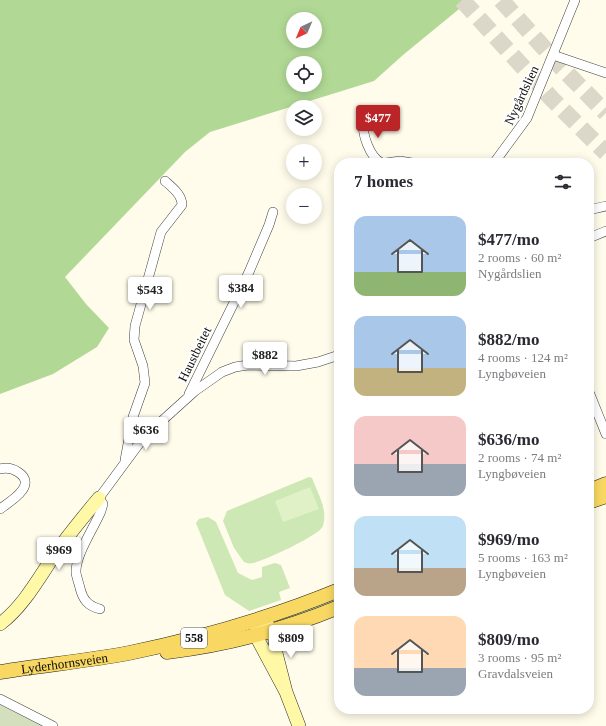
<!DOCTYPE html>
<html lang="en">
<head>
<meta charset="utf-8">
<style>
  :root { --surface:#fff; --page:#f7f7f7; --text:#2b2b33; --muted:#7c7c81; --accent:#bb2527 }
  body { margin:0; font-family:"Times New Roman",serif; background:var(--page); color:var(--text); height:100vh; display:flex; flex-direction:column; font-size:15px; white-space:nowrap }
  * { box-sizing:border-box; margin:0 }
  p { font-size:13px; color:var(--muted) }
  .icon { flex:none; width:22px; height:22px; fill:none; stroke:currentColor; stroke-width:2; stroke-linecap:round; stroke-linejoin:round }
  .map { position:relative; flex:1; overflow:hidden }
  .side { position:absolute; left:334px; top:158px; width:260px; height:556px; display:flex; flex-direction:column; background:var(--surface); border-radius:16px; box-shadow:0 2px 10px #0003 }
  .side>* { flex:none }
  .needle { width:26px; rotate:224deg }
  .fabs { position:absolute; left:286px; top:12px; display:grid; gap:8px }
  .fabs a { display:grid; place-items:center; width:36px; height:36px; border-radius:50%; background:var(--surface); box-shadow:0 2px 10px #0003; font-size:20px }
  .price { position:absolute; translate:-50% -34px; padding:0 9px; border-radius:4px; background:#fff; color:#222; font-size:13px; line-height:26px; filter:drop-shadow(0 1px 2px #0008) }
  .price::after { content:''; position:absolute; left:50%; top:24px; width:12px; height:9px; margin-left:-6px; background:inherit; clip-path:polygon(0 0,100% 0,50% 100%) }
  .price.current { background:var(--accent); color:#fff }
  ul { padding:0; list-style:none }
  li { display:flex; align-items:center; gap:12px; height:100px; padding:0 20px }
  li span { display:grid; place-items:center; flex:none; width:112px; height:80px; border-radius:12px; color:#555 }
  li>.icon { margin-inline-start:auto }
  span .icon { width:48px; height:48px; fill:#fffc; stroke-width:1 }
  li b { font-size:17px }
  h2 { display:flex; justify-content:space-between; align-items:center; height:48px; padding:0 20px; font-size:17px }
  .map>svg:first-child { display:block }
  .green { fill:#cee8b5 }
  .forest { fill:#b1d995; fill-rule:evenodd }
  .cemetery { fill:#d3dfbd }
  .pitch { fill:#e0f0c7 }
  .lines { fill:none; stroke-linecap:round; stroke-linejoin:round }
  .highway-tunnel { stroke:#dbd8ca; stroke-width:17; stroke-dasharray:17 8; stroke-linecap:butt }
  .street-casing { stroke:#3f3f3f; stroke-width:10 }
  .secondary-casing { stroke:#2e2e2e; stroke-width:14 }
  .primary-casing { stroke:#1d1d1d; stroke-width:15 }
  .street { stroke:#fff; stroke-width:9 }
  .secondary { stroke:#fff8a6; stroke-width:13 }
  .primary { stroke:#f8d862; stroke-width:14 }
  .labels { text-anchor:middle; stroke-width:4; stroke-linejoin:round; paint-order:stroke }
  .shield { fill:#fff; stroke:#555; stroke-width:1 }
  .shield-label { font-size:12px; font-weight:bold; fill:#0c0c0c }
  .street-label { font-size:13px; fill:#0c0c0c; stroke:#fff }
</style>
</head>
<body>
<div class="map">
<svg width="606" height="726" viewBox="0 0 606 726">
  <rect width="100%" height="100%" fill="#fffceb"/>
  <g class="green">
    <path d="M309,477L312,478C318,494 328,509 323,526C320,535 264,561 253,563C249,564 247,563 244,562L234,548L223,521L227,511Z"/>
    <polygon points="208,517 216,522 238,573 252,580 262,577 262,567 275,563 281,565 290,588 279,592 281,600 249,611 225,595 196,523 199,519"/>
    <polygon points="339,594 339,602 274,625 275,622 308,610"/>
  </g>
  <path class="forest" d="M0,0H470L403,55L374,81L210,132L185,152L65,277L86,304L109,328L97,347L53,374L0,394ZM293,19H315V41H293ZM293,63H315V85H293Z"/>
  <polygon class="cemetery" points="0,701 45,726 0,726"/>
  <polygon class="pitch" points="310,487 319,509 283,522 275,501"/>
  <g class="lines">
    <g class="highway-tunnel">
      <polyline points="462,0 552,99 606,153"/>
      <polyline points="501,0 561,67 606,113"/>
    </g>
    <g class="street-casing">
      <g id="street">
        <polyline points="553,55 606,73"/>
        <path d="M364,121C361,133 370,158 382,163"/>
        <polyline points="386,163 400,161 412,163"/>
        <polyline points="494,163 527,118 575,0"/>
        <polyline points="589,210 606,206"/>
        <polyline points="589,238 606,231"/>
        <polyline points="589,392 606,434"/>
        <polyline points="189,394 249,272 269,225 273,212"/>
        <path d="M125,460L133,417L145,383L143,366L134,340L135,326L161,232L182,205C182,195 173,188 165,181"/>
        <path d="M0,469C7,467 12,468 18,472C38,485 11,501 0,509"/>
        <path d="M100,609C88,606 83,600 80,588C79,584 77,578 76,573C75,555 94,528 101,511L103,504L99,498L144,437L195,391L222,372L235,367L248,365L296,366L318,362L339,355"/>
        <polyline points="0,699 53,726"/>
      </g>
    </g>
    <g class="secondary-casing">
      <g id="secondary">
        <path d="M0,624C24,606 40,576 57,551C70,533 84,516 99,498"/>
        <polyline points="286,692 276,653 274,631 259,619 256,636 286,692 299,726"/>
      </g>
    </g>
    <g class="primary-casing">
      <g id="primary">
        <polyline points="589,491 606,484"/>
        <polyline points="589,502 606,496"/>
        <path d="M167,652C227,645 283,630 339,607"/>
        <path id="s1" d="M0,672C43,665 87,661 129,653C201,638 271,618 339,590"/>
      </g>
    </g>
    <use href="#street" class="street"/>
    <use href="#secondary" class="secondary"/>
    <use href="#primary" class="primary"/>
  </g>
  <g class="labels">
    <rect class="shield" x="181" y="628" width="26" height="20" rx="3"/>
    <g class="shield-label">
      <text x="194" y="642">558</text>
    </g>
    <g class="street-label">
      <text transform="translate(521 95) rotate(-65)" y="5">Nygårdslien</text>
      <text transform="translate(194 354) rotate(-64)" y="5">Haustbeitet</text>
      <text dy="5" stroke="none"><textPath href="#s1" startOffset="65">Lyderhornsveien</textPath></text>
    </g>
  </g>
</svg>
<div class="fabs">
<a><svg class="needle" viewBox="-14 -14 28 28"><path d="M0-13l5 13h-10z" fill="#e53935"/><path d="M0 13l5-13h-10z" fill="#7c7c81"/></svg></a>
<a><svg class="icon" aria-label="locate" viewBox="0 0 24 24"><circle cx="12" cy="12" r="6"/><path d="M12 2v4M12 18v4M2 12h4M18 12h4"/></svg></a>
<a><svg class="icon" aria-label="layers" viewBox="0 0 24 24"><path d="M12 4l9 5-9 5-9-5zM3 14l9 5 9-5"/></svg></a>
<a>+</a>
<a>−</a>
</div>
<b class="price current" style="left:378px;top:139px">$477</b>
<b class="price" style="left:241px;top:309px">$384</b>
<b class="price" style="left:150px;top:311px">$543</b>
<b class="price" style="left:265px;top:376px">$882</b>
<b class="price" style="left:146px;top:451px">$636</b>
<b class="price" style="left:59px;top:571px">$969</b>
<b class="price" style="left:291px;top:659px">$809</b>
<section class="side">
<h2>7 homes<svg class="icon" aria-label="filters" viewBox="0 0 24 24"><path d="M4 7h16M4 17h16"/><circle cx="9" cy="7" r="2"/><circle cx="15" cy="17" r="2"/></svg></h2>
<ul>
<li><span style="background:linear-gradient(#a9c7e8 70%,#8fb573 0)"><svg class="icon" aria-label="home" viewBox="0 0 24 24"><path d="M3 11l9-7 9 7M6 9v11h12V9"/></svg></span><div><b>$477/mo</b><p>2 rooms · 60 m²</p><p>Nygårdslien</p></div></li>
<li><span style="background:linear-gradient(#a9c7e8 65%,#c2b280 0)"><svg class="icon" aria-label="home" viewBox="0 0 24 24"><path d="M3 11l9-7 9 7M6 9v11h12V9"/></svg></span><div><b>$882/mo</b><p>4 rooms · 124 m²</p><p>Lyngbøveien</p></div></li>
<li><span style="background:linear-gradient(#f6c9c9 60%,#9aa5b1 0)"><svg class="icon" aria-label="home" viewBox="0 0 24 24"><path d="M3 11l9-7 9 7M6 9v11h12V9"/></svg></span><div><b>$636/mo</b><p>2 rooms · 74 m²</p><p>Lyngbøveien</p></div></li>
<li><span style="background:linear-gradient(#bfe0f5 65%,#b9a48a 0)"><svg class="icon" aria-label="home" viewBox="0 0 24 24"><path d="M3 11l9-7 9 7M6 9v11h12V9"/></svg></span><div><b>$969/mo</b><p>5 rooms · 163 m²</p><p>Lyngbøveien</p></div></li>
<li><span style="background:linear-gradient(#ffd9b3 65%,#9aa5b1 0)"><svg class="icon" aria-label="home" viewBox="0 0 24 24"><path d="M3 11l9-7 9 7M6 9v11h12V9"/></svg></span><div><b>$809/mo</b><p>3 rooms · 95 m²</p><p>Gravdalsveien</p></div></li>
</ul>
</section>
</div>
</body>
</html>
